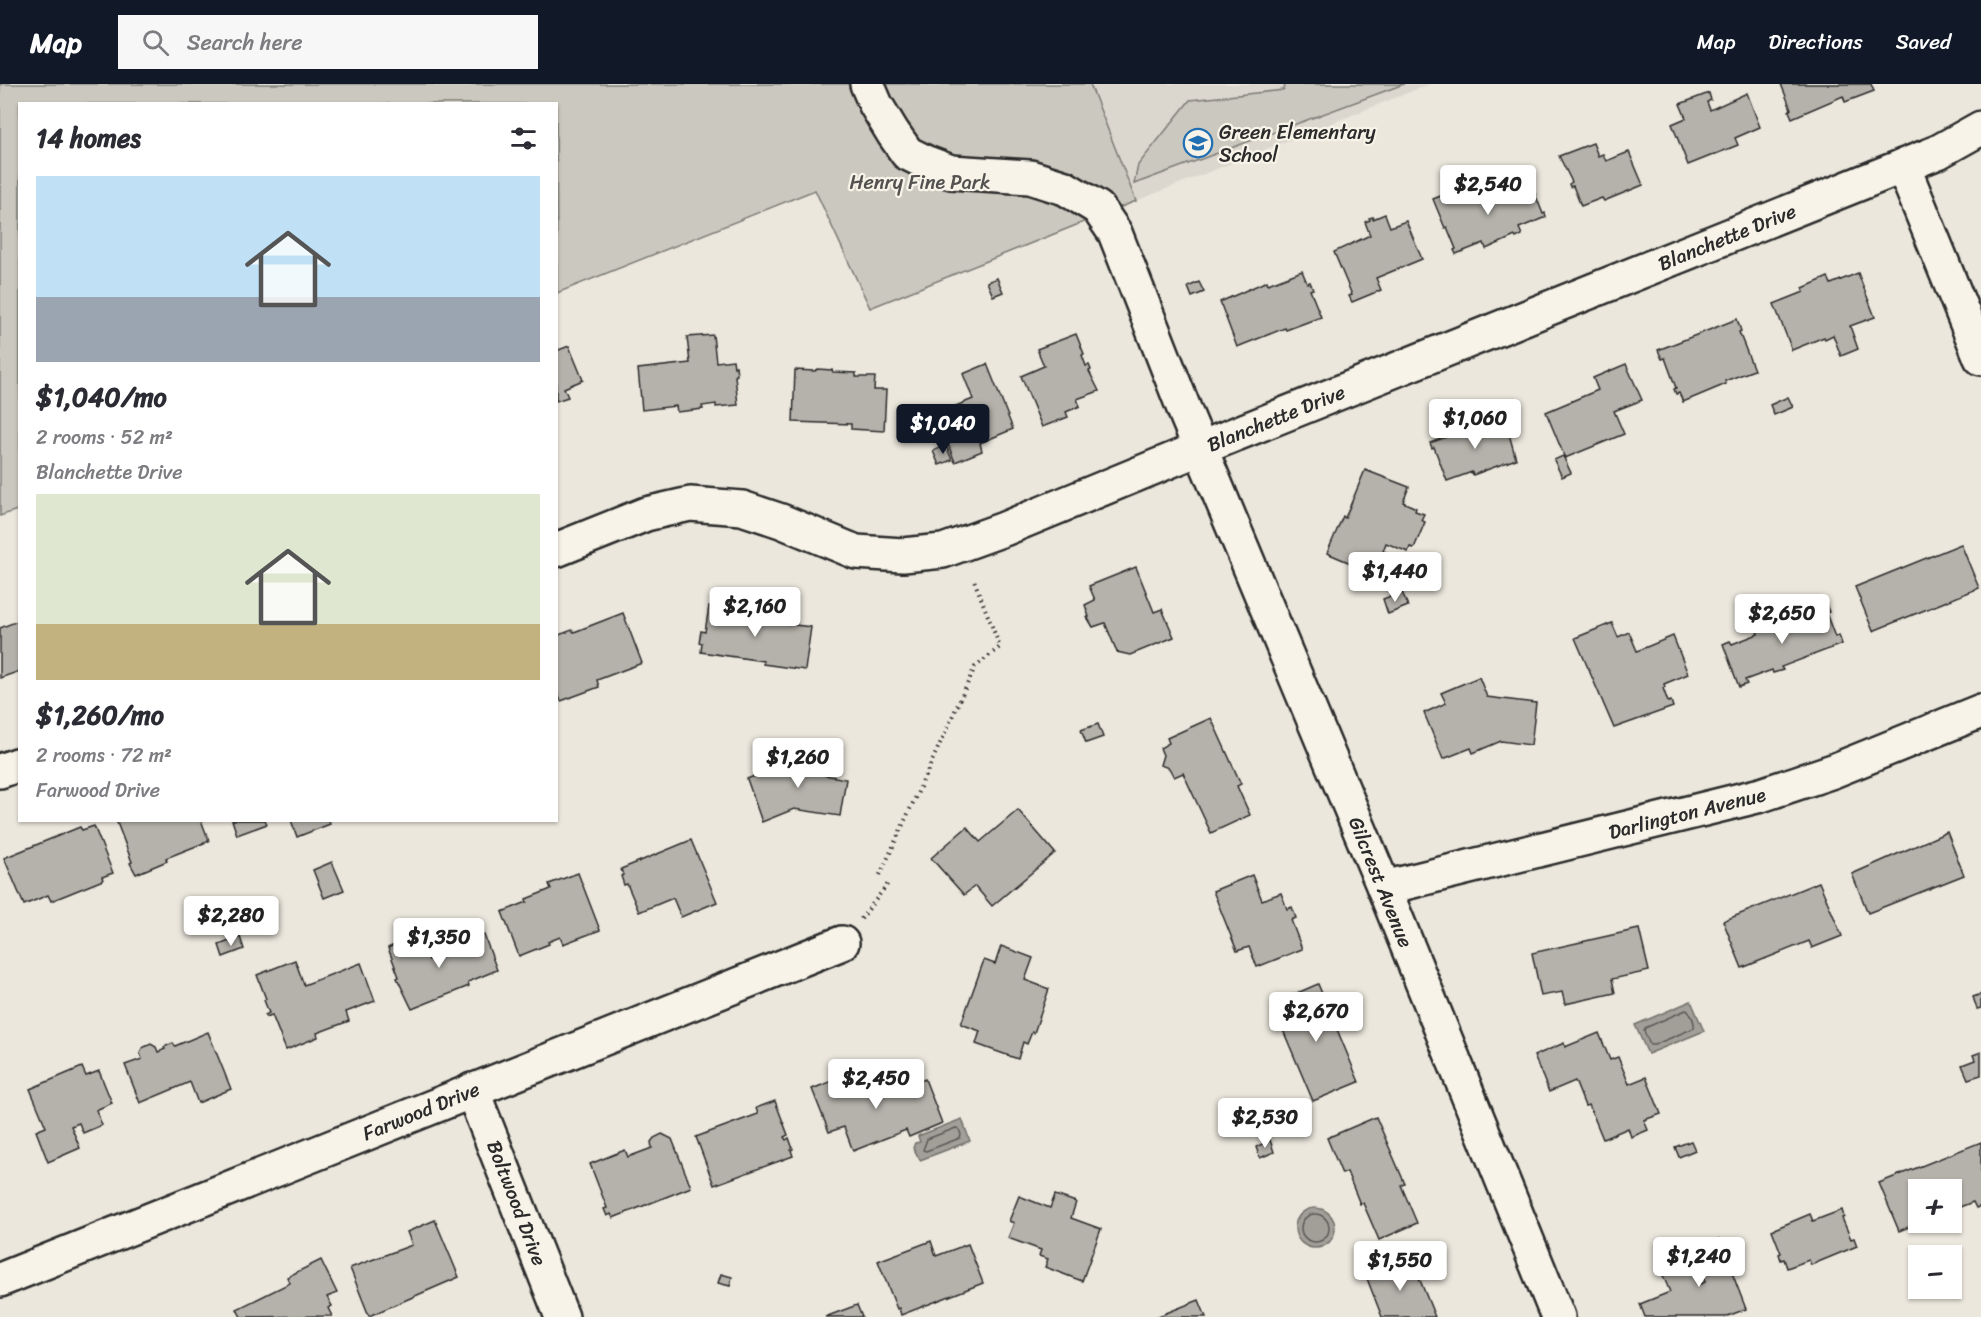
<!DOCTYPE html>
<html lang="en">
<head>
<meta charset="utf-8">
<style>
  :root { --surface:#fff; --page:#f7f7f7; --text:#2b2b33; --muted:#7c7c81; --accent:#111827 }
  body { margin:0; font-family:Sriracha,sans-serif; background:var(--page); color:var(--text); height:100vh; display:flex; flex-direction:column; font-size:22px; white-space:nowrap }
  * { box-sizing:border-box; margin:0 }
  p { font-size:20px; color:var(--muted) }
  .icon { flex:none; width:33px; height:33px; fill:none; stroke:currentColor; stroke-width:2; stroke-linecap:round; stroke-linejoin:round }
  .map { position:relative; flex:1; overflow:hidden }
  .panel { position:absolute; left:18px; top:18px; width:540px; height:720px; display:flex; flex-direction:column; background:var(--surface); border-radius:0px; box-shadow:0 2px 4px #0004 }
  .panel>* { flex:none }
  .tools { position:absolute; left:1908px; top:1095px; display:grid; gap:12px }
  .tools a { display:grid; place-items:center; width:54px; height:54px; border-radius:0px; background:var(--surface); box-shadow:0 2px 4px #0004; font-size:30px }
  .price { position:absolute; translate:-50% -51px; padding:0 14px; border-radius:6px; background:#fff; color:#222; font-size:20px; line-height:39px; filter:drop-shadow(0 2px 3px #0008) }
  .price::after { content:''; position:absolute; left:50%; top:36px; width:18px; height:14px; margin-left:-9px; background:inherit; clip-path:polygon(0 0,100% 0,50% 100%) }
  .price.current { background:var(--accent); color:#fff }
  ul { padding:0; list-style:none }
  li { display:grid; align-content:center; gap:12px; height:318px; padding:0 18px }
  li span { display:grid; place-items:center; height:186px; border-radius:0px; color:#555 }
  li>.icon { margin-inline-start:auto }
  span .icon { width:108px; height:108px; fill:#fffc; stroke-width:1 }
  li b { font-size:26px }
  h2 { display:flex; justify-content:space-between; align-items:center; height:72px; padding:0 18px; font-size:26px }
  header { display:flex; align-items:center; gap:36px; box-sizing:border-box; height:84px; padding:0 30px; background:var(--accent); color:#fff }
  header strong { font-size:28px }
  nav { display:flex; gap:33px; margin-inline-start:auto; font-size:21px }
  .search { width:420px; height:54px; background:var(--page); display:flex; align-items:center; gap:15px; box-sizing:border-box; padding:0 21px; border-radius:0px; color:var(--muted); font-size:22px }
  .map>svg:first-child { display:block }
  .built { fill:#dbd7ce }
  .green { fill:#cbc8bf; stroke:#7b7a75; stroke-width:1.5 }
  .water { fill:#a29f98; stroke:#72716c; stroke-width:1.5 }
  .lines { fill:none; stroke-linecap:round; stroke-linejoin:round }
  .shore { stroke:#5b5957; stroke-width:1.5 }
  .building { fill:#b5b2ab; stroke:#2b2b2b; stroke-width:1.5 }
  .minor-casing { stroke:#2b2b2b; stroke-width:38 }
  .path { stroke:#2b2b2b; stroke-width:4; stroke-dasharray:1.5 4.5; stroke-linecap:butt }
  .minor { stroke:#f7f3e8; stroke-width:33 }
  .labels { text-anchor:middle; stroke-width:4.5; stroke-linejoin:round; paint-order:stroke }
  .poi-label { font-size:20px; fill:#2b2b2b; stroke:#f7f3e8; text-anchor:start }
  .park-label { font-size:20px; fill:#535250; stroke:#f7f3e8 }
  .street-label { font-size:20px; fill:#2b2b2b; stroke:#f7f3e8 }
</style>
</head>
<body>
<header>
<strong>Map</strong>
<div class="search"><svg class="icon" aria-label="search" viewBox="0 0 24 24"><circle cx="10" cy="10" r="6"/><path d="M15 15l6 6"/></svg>Search here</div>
<nav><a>Map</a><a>Directions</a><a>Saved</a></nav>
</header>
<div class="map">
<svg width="1981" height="1233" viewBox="0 0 1981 1233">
  <rect width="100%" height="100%" fill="#ebe7dd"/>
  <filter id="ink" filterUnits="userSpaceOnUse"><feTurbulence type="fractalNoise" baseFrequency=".0167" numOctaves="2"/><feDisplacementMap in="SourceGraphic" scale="12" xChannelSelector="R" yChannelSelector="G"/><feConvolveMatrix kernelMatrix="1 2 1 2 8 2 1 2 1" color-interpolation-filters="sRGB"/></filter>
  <g filter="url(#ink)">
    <polygon class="built" points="1090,0 1430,0 1136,117"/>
    <g class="green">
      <polygon points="0,0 1090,0 1136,117 870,224 815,106 557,209 556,20 20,20 20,425 0,432"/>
      <polygon points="1285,0 1404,0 1134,100 1138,81 1190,16 1284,6"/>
    </g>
    <g class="water">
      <polygon points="1691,917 1704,947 1648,970 1635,941"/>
      <polygon points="962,1035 970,1057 920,1076 913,1064 915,1059 920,1058 918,1052"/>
      <circle cx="1315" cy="1144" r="20"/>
    </g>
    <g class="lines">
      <g class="shore">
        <path d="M1686,926C1691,928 1695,939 1694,944L1654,961H1650L1644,947L1645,944Z"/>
        <polygon points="956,1044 959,1045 961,1051 960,1054 926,1067 923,1066 927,1055"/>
        <circle cx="1315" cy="1144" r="14"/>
      </g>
    </g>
    <g class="building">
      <polygon points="1781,0 1871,0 1874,7 1845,18 1843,12 1792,34 1789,27 1791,25"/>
      <polygon points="1709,9 1711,16 1707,18 1710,26 1747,9 1760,43 1735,54 1738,61 1688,81 1672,40 1686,34 1680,20"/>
      <polygon points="1593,59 1598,72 1603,70 1606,77 1629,68 1643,101 1604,117 1602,114 1581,122 1573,102 1570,103 1569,100 1572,98 1559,72"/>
      <polygon points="1530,97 1543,130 1545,129 1546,133 1519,144 1522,151 1516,154 1515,152 1486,165 1484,159 1456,170 1454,166 1456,165 1447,143 1445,144 1433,115 1469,101 1476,119"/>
      <polygon points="1385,130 1390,143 1406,137 1422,175 1376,194 1381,206 1352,218 1349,212 1352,211 1334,168 1370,151 1365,138 1370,136 1369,134 1373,133 1373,135"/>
      <polygon points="1302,187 1307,199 1310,198 1313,205 1310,206 1321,233 1286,246 1285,244 1237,263 1220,218 1267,197 1268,200"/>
      <polygon points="1858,189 1875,233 1850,242 1858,265 1841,272 1833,251 1825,255 1824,253 1792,266 1774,220 1804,208 1803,204 1828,193 1831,200"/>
      <polygon points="997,194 1003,208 993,212 987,198"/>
      <polygon points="1199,198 1204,208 1192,213 1188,203"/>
      <polygon points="1737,235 1741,247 1739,248 1754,286 1725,297 1726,300 1683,318 1679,309 1676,310 1674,305 1676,304 1665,274 1662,275 1658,266"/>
      <polygon points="1076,250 1084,270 1082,271 1086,282 1089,281 1091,286 1089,287 1099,307 1077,315 1080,322 1066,328 1068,333 1042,343 1021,292 1044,282 1037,265"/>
      <polygon points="713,251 716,278 733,276 734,283 736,282 737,291 735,292 738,321 716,323 716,320 702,322 703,325 677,328 676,322 642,326 638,285 690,279 687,253"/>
      <polygon points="569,262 583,296 564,304 568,313 556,317 556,267"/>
      <polygon points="987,280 1013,345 980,359 982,367 955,378 936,330 973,315 963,290"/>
      <polygon points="1626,280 1642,316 1614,327 1624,350 1565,374 1546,328 1598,306 1593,294"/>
      <polygon points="818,285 832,286 833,288 856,289 856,293 875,293 874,306 886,306 884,347 851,345 851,340 793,338 795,286 815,287"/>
      <polygon points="1788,313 1793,323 1774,331 1770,321"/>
      <polygon points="1502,332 1504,338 1502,338 1507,351 1509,350 1516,375 1473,391 1472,388 1447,397 1434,363 1432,364 1430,359"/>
      <polygon points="946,361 952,376 939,381 933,367"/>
      <polygon points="1563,372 1571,389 1562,393 1554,376"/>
      <polygon points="1365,386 1409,403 1403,418 1416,424 1415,427 1424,430 1421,436 1425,438 1414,464 1410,463 1408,468 1386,459 1383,467 1396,472 1389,489 1377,484 1374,489 1327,469 1343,432 1345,434"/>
      <polygon points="1961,460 1979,504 1873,547 1855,503"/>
      <polygon points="1136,483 1154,528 1162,525 1174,553 1130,571 1117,568 1105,539 1093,543 1087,533 1089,533 1085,521 1095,516 1089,502"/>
      <polygon points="1402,508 1408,522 1388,530 1383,515"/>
      <polygon points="1826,520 1829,528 1826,529 1835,553 1839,551 1842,560 1781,583 1783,586 1773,589 1772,586 1745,596 1747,600 1739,603 1723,560 1730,557 1732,560 1758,550 1757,547"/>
      <polygon points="709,522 771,531 770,538 811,543 805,586 763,580 763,577 701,568 702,559 699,558 701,547 705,548"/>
      <polygon points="623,529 642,579 597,596 599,603 561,617 556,606 556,552 572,546 574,548"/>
      <polygon points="20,536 20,587 0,594 0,544"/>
      <polygon points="1612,539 1618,553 1629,548 1637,567 1673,552 1688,590 1664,600 1665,603 1663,604 1668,618 1671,617 1673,623 1614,644 1575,554"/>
      <polygon points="1479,593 1487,613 1536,619 1531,661 1501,657 1473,669 1471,664 1443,675 1424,629 1446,619 1441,609"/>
      <polygon points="1211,634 1241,700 1237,702 1250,731 1211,749 1183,689 1174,693 1169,684 1160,681 1163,671 1160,664 1169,659 1167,654"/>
      <polygon points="1098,640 1103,653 1086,659 1081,646"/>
      <polygon points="796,669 827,674 824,691 846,695 840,732 794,725 762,738 747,695 795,676"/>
      <polygon points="1018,726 1055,769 992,822 975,802 964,811 931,774 967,743 980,758"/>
      <polygon points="116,736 201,736 209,757 166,774 167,777 136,790 130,779 132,778"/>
      <polygon points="232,736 265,736 267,740 237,751"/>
      <polygon points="291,736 329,736 330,740 297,753"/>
      <polygon points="94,742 113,789 102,793 103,796 51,817 48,811 24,821 4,774 80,743 82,746"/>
      <polygon points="1947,748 1964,791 1868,829 1852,790"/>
      <polygon points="691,756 717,818 681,833 673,814 639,828 627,800 624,801 621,792 623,791 621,785"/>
      <polygon points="332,778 344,806 324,814 313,786"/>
      <polygon points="578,789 600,846 563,860 560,853 548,858 549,860 519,872 502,828 527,818 526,815 551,805 549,800"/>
      <polygon points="1252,791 1262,816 1281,809 1287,825 1292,823 1296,834 1291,836 1302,865 1257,883 1249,863 1237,867 1213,807"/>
      <polygon points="1819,798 1842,852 1812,864 1809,857 1742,884 1723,837"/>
      <polygon points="1639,845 1649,887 1612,895 1615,909 1565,920 1562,908 1541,912 1532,869"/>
      <polygon points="484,851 497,886 468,898 469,902 412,925 397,894 399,893 388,864 407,855 408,858 419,853 429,876"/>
      <polygon points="240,853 244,865 223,873 219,861"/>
      <polygon points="1001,862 1033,874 1025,896 1049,905 1034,949 1032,948 1027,960 1023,958 1018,975 976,960 980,947 961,940 984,876 995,880"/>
      <polygon points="295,876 304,901 361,879 375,917 346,928 349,937 317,949 318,953 286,966 272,931 266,933 265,931 269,929 264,916 266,915 257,891"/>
      <polygon points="1318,900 1359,998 1313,1017 1272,920"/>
      <polygon points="1981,910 1981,924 1977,925 1973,913"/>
      <polygon points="208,948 231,1005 198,1019 190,998 140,1019 125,981 142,975 140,969 142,964 151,960 156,963 158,968 165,965 164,963 173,959 175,962"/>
      <polygon points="1599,949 1610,976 1618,973 1629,1000 1646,993 1661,1030 1644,1036 1648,1046 1631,1053 1628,1044 1603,1055 1589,1021 1585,1022 1575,997 1549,1008 1534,972 1564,959 1565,963"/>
      <polygon points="1981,968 1981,991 1968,995 1962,981 1975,976 1973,971"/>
      <polygon points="82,983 86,992 99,987 112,1019 96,1026 102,1041 83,1049 79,1039 71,1042 80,1064 48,1078 36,1047 46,1043 30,1005"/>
      <polygon points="842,993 845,1002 855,998 858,1007 889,996 893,1008 925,995 942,1039 909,1053 906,1046 853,1067 844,1043 829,1048 812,1005"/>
      <polygon points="775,1017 788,1051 784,1053 786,1056 789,1054 793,1065 791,1066 793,1072 714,1101 696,1053 758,1030 756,1024"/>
      <polygon points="1376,1033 1405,1100 1401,1101 1417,1139 1379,1156 1363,1119 1360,1120 1347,1088 1342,1090 1327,1054"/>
      <polygon points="662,1050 672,1055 691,1103 613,1134 611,1130 607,1132 604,1125 607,1124 590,1080 625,1066 628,1073 652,1064 651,1058 654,1054"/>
      <polygon points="1270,1056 1274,1068 1260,1074 1256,1063"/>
      <polygon points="1691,1057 1695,1066 1679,1073 1675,1063"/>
      <polygon points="1981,1058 1981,1122 1976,1124 1973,1118 1952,1126 1952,1106 1918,1106 1918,1138 1921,1138 1899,1147 1879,1099"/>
      <polygon points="1055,1111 1076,1118 1071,1134 1101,1145 1082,1197 1045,1183 1048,1175 1039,1172 1041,1166 1008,1154 1014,1139 1009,1137 1019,1112 1050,1124"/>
      <polygon points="1842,1126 1844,1133 1842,1134 1851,1155 1854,1154 1857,1162 1811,1181 1809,1176 1787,1184 1784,1175 1781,1176 1779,1170 1781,1169 1772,1146 1810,1130 1813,1137"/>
      <polygon points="435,1136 459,1193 369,1232 350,1184 412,1161 407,1148"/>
      <polygon points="1719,1155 1746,1225 1725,1233 1645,1233 1640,1220 1670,1208 1662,1189 1691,1178 1700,1200 1705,1198 1692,1165"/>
      <polygon points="931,1157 936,1172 968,1160 983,1199 901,1231 899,1224 897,1225 878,1177"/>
      <polygon points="1411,1174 1435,1233 1382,1233 1366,1192"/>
      <polygon points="321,1176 337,1209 327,1213 332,1222 328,1224 332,1232 241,1233 237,1225 290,1199 287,1193"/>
      <polygon points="721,1190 732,1193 730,1202 718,1199"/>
      <polygon points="1199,1216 1206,1233 1156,1233"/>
      <polygon points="857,1221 862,1233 825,1233"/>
    </g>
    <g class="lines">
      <g class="minor-casing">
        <g id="minor">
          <polyline points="867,0 876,21 893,49 907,69 927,79 951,88 1030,93 1065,104 1098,124 1115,149 1186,330 1384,804 1558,1233"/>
          <polyline points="1903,82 1981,274"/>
          <polyline points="556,466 646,430 690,420 742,424 781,437 856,468 903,471 943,467 1004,445 1201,364 1938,68 1981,44"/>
          <polyline points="0,687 20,680"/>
          <polyline points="1384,804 1761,711 1833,687 1981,627"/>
          <polyline points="472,1006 562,1233"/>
          <polyline points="0,1196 842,859"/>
        </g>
      </g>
      <g class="path">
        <polyline points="880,791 975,583 1000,563 974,496"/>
        <polyline points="861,835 890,797"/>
      </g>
      <use href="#minor" class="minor"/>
    </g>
  </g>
  <defs>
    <g id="school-ring" transform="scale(1.5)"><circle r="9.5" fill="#f7f3e8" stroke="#1f6fb2" stroke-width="1.5"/><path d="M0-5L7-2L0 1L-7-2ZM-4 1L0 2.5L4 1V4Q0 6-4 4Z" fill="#1f6fb2"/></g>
  </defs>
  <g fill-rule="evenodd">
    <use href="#school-ring" x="1198" y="59"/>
  </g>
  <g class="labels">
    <g class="poi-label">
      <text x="1219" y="55">Green Elementary<tspan x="1219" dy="23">School</tspan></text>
    </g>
    <g class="park-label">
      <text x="920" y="105">Henry Fine Park</text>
    </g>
    <g class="street-label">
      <text transform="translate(1727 153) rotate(-22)" y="7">Blanchette Drive</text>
      <text transform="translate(1276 334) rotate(-22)" y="7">Blanchette Drive</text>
      <text transform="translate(1687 729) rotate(-14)" y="7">Darlington Avenue</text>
      <text transform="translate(1381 798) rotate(68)" y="7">Gilcrest Avenue</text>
      <text transform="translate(421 1027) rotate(-22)" y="7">Farwood Drive</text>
      <text transform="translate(517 1119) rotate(69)" y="7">Boltwood Drive</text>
    </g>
  </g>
</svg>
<div class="tools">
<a>+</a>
<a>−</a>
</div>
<b class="price" style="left:1488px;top:132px">$2,540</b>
<b class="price" style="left:1475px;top:366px">$1,060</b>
<b class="price current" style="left:943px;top:371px">$1,040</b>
<b class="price" style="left:1395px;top:519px">$1,440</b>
<b class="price" style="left:755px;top:554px">$2,160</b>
<b class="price" style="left:1782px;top:561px">$2,650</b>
<b class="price" style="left:798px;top:705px">$1,260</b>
<b class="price" style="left:231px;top:863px">$2,280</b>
<b class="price" style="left:439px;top:885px">$1,350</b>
<b class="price" style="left:1316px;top:959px">$2,670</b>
<b class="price" style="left:876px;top:1026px">$2,450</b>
<b class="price" style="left:1265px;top:1065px">$2,530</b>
<b class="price" style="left:1699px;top:1204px">$1,240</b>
<b class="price" style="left:1400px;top:1208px">$1,550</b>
<section class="panel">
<h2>14 homes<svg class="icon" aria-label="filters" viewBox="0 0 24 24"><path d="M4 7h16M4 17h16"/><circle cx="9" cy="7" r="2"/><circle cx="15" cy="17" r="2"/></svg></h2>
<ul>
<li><span style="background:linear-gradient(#bfe0f5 65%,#9aa5b1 0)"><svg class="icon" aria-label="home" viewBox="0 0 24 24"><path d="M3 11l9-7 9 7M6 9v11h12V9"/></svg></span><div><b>$1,040/mo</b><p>2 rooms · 52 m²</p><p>Blanchette Drive</p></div></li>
<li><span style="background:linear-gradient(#dfe7d0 70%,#c2b280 0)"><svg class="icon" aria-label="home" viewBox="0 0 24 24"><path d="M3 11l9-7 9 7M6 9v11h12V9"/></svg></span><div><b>$1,260/mo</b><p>2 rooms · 72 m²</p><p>Farwood Drive</p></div></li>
</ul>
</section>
</div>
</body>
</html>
